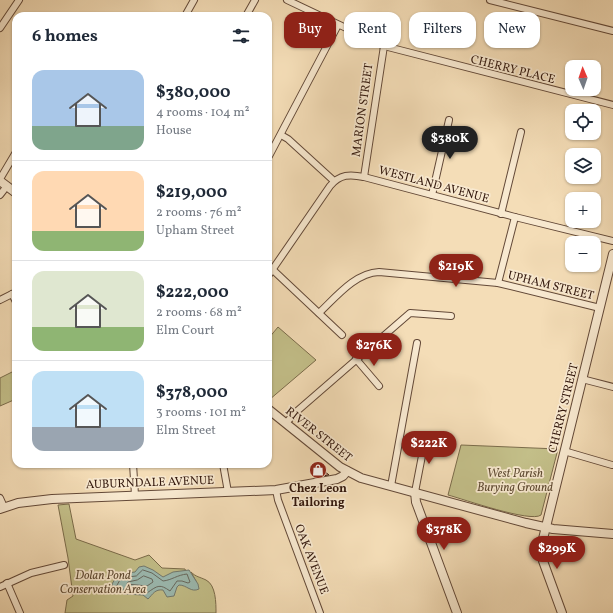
<!DOCTYPE html>
<html lang="en">
<head>
<meta charset="utf-8">
<style>
  :root { --surface:#fff; --page:#f2f2f3; --text:#1f2937; --muted:#747a83; --line:#e0e1e3; --accent:#8f2418 }
  body { margin:0; font-family:Vollkorn,serif; background:var(--page); color:var(--text); height:100vh; display:flex; flex-direction:column; font-size:15px; white-space:nowrap }
  * { box-sizing:border-box; margin:0 }
  p { font-size:13px; color:var(--muted) }
  .icon { flex:none; width:22px; height:22px; fill:none; stroke:currentColor; stroke-width:2; stroke-linecap:round; stroke-linejoin:round }
  .map { position:relative; flex:1; overflow:hidden }
  .details { position:absolute; left:12px; top:12px; width:260px; height:456px; display:flex; flex-direction:column; background:var(--surface); border-radius:12px; box-shadow:0 1px 3px #0004 }
  .details>* { flex:none }
  .guide { position:absolute; left:284px; top:12px; width:269px; height:36px; display:flex; gap:8px }
  .needle { width:26px; rotate:358deg }
  .controls { position:absolute; left:565px; top:60px; display:grid; gap:8px }
  .controls a { display:grid; place-items:center; width:36px; height:36px; border-radius:8px; background:var(--surface); box-shadow:0 1px 3px #0004; font-size:20px }
  .price { position:absolute; translate:-50% -34px; padding:0 9px; border-radius:14px; background:var(--accent); color:#fff; font-size:13px; line-height:26px; filter:drop-shadow(0 1px 2px #0008) }
  .price::after { content:''; position:absolute; left:50%; top:24px; width:12px; height:9px; margin-left:-6px; background:inherit; clip-path:polygon(0 0,100% 0,50% 100%) }
  .price.current { background:#222; color:#fff }
  ul { padding:0; list-style:none }
  li { display:flex; align-items:center; gap:12px; height:100px; padding:0 20px }
  li+li { border-top:1px solid var(--line) }
  li span { display:grid; place-items:center; flex:none; width:112px; height:80px; border-radius:12px; color:#555 }
  li>.icon { margin-inline-start:auto }
  span .icon { width:48px; height:48px; fill:#fffc; stroke-width:1 }
  li b { font-size:17px }
  h2 { display:flex; justify-content:space-between; align-items:center; height:48px; padding:0 20px; font-size:17px }
  .pill { padding:0 14px; border-radius:12px; background:var(--surface); box-shadow:0 1px 3px #0004; font-size:14px; line-height:36px }
  .pill.current { background:var(--accent); color:#fff }
  .map>svg:first-child { display:block }
  .green { fill:#c3bf89; stroke:#7b6c4b }
  .water { fill:#9cbbb2; stroke:#727a70 }
  .lines { fill:none; stroke-linecap:round; stroke-linejoin:round }
  .shore { stroke:#686a60; stroke-width:1 }
  .building { fill:#d08b79; stroke:#33180d }
  .minor-casing { stroke:#634938; stroke-width:8 }
  .tertiary-casing { stroke:#634938; stroke-width:10 }
  .minor { stroke:#f8e9d0; stroke-width:6 }
  .tertiary { stroke:#f8e9d0; stroke-width:8 }
  .labels { text-anchor:middle; stroke-width:3.5; stroke-linejoin:round; paint-order:stroke }
  .street-label { font-size:12px; fill:#33180d; stroke:#f8e9d0 }
  .park-label { font-size:12px; font-style:italic; fill:#5e4a32; stroke:#f8e9d0 }
  .poi-label { font-size:12px; font-weight:bold; fill:#33180d; stroke:#f8e9d0 }
</style>
</head>
<body>
<div class="map">
<svg width="613" height="613" viewBox="0 0 613 613">
  <rect width="100%" height="100%" fill="#f4ddb7"/>
  <filter id="stains"><feTurbulence type="fractalNoise" baseFrequency=".005" numOctaves="4"/><feColorMatrix values="0 0 0 0 .2 0 0 0 0 .09 0 0 0 0 .02 0 0 0 .5 -.17"/></filter>
  <radialGradient id="worn" r=".72"><stop offset=".6" stop-color="#630" stop-opacity="0"/><stop offset="1" stop-color="#630" stop-opacity=".3"/></radialGradient>
  <g class="green">
    <polygon points="278,327 316,360 269,400 268,399 268,339"/>
    <polygon points="16,370 16,399 0,406 0,378"/>
    <path d="M461,445L558,449L541,515C531,523 463,499 448,495Z"/>
    <path d="M69,504L76,539L135,560L149,555L162,568L185,569L193,590L196,581L191,572C196,577 200,577 206,580C216,585 216,603 216,613H65L67,600L73,596L68,558L58,505Z"/>
  </g>
  <path class="water" d="M144,566L153,570L163,577L173,572L189,570L198,584L199,589C191,593 187,585 179,585L177,587L174,596L167,597L163,590C155,589 153,594 148,599L143,595L124,594L113,589L112,584L118,574L135,572L139,567Z"/>
  <g class="lines">
    <g class="shore">
      <path d="M143,570L152,573L163,581C172,580 177,575 187,574L190,582L188,583L182,581H177L170,591C160,584 158,585 147,593C138,588 127,592 116,587L121,578L136,576Z"/>
      <polygon points="144,576 152,579 153,582 147,586 127,584 128,582 137,580"/>
    </g>
  </g>
  <polygon class="building" points="318,466 329,475 315,477 313,467"/>
  <g class="lines">
    <g class="minor-casing">
      <g id="minor">
        <polyline points="287,0 384,46 613,105"/>
        <polyline points="490,0 613,31"/>
        <polyline points="185,16 194,0"/>
        <polyline points="246,16 255,0"/>
        <polyline points="0,28 19,0"/>
        <polyline points="281,135 288,139 334,181"/>
        <polyline points="268,158 338,25"/>
        <polyline points="364,177 384,46"/>
        <polyline points="0,179 16,152"/>
        <polyline points="0,195 7,186"/>
        <polyline points="432,195 449,120"/>
        <polyline points="501,214 521,132"/>
        <polyline points="273,270 342,335"/>
        <path d="M268,276L330,186C340,174 350,174 364,177L515,217L613,241"/>
        <polyline points="498,283 515,217"/>
        <polyline points="12,294 16,302"/>
        <polyline points="0,300 16,292"/>
        <path d="M319,313C336,297 355,273 379,272L498,283L600,308"/>
        <polyline points="356,359 379,386"/>
        <polyline points="582,379 613,387"/>
        <polyline points="286,423 296,412 410,313 451,316"/>
        <polyline points="564,451 612,465"/>
        <polyline points="133,464 135,495"/>
        <polyline points="223,464 228,492"/>
        <polyline points="391,486 417,343"/>
        <polyline points="276,490 278,500 320,613"/>
        <polyline points="415,492 426,435"/>
        <polyline points="0,498 4,507"/>
        <polyline points="7,583 20,613"/>
        <polyline points="0,587 31,573 64,565"/>
      </g>
    </g>
    <g class="tertiary-casing">
      <g id="tertiary">
        <polyline points="0,181 16,193"/>
        <polyline points="268,409 340,467 361,478 526,523 553,529 613,534"/>
        <polyline points="415,492 416,502 457,613"/>
        <polyline points="0,509 18,503 52,499 276,490 337,479 343,476 347,471"/>
        <polyline points="562,613 543,561 542,543 613,254"/>
      </g>
    </g>
    <use href="#minor" class="minor"/>
    <use href="#tertiary" class="tertiary"/>
  </g>
  <defs>
    <g id="shop-disc" transform="scale(0.9)"><circle r="9.5" fill="#8f2418" stroke="#f8e9d0"/><path d="M-5-2.5h2.3a2.7 3.5 0 0 1 5.4 0H5L5.5 6h-11ZM-1.5-2.5h3a1.5 2.3 0 0 0-3 0Z" fill="#fff"/></g>
  </defs>
  <g fill-rule="evenodd">
    <use href="#shop-disc" x="318" y="470"/>
  </g>
  <g class="labels">
    <g class="street-label">
      <text transform="translate(513 69) rotate(14)" y="4">CHERRY PLACE</text>
      <text transform="translate(362 110) rotate(-82)" y="4">MARION STREET</text>
      <text transform="translate(434 184) rotate(15)" y="4">WESTLAND AVENUE</text>
      <text transform="translate(551 285) rotate(14)" y="4">UPHAM STREET</text>
      <text transform="translate(563 408) rotate(-76)" y="4">CHERRY STREET</text>
      <text transform="translate(319 434) rotate(38)" y="4">RIVER STREET</text>
      <text transform="translate(150 482) rotate(-2)" y="4">AUBURNDALE AVENUE</text>
      <text transform="translate(312 559) rotate(69)" y="4">OAK AVENUE</text>
    </g>
    <g class="park-label">
      <text x="515" y="477">West Parish<tspan x="515" dy="14">Burying Ground</tspan></text>
      <text x="103" y="579">Dolan Pond<tspan x="103" dy="14">Conservation Area</tspan></text>
    </g>
    <g class="poi-label">
      <text x="318" y="492">Chez Leon<tspan x="318" dy="14">Tailoring</tspan></text>
    </g>
  </g>
  <rect width="100%" height="100%" filter="url(#stains)"/>
  <rect width="100%" height="100%" fill="url(#worn)"/>
</svg>
<div class="controls">
<a><svg class="needle" viewBox="-14 -14 28 28"><path d="M0-13l5 13h-10z" fill="#e53935"/><path d="M0 13l5-13h-10z" fill="#747a83"/></svg></a>
<a><svg class="icon" aria-label="locate" viewBox="0 0 24 24"><circle cx="12" cy="12" r="6"/><path d="M12 2v4M12 18v4M2 12h4M18 12h4"/></svg></a>
<a><svg class="icon" aria-label="layers" viewBox="0 0 24 24"><path d="M12 4l9 5-9 5-9-5zM3 14l9 5 9-5"/></svg></a>
<a>+</a>
<a>−</a>
</div>
<b class="price current" style="left:450px;top:160px">$380K</b>
<b class="price" style="left:456px;top:288px">$219K</b>
<b class="price" style="left:374px;top:367px">$276K</b>
<b class="price" style="left:429px;top:465px">$222K</b>
<b class="price" style="left:444px;top:551px">$378K</b>
<b class="price" style="left:557px;top:570px">$299K</b>
<div class="guide">
<a class="pill current">Buy</a>
<a class="pill">Rent</a>
<a class="pill">Filters</a>
<a class="pill">New</a>
</div>
<section class="details">
<h2>6 homes<svg class="icon" aria-label="filters" viewBox="0 0 24 24"><path d="M4 7h16M4 17h16"/><circle cx="9" cy="7" r="2"/><circle cx="15" cy="17" r="2"/></svg></h2>
<ul>
<li><span style="background:linear-gradient(#a9c7e8 70%,#7fa58c 0)"><svg class="icon" aria-label="home" viewBox="0 0 24 24"><path d="M3 11l9-7 9 7M6 9v11h12V9"/></svg></span><div><b>$380,000</b><p>4 rooms · 104 m²</p><p>House</p></div></li>
<li><span style="background:linear-gradient(#ffd9b3 75%,#8fb573 0)"><svg class="icon" aria-label="home" viewBox="0 0 24 24"><path d="M3 11l9-7 9 7M6 9v11h12V9"/></svg></span><div><b>$219,000</b><p>2 rooms · 76 m²</p><p>Upham Street</p></div></li>
<li><span style="background:linear-gradient(#dfe7d0 70%,#8fb573 0)"><svg class="icon" aria-label="home" viewBox="0 0 24 24"><path d="M3 11l9-7 9 7M6 9v11h12V9"/></svg></span><div><b>$222,000</b><p>2 rooms · 68 m²</p><p>Elm Court</p></div></li>
<li><span style="background:linear-gradient(#bfe0f5 70%,#9aa5b1 0)"><svg class="icon" aria-label="home" viewBox="0 0 24 24"><path d="M3 11l9-7 9 7M6 9v11h12V9"/></svg></span><div><b>$378,000</b><p>3 rooms · 101 m²</p><p>Elm Street</p></div></li>
</ul>
</section>
</div>
</body>
</html>
